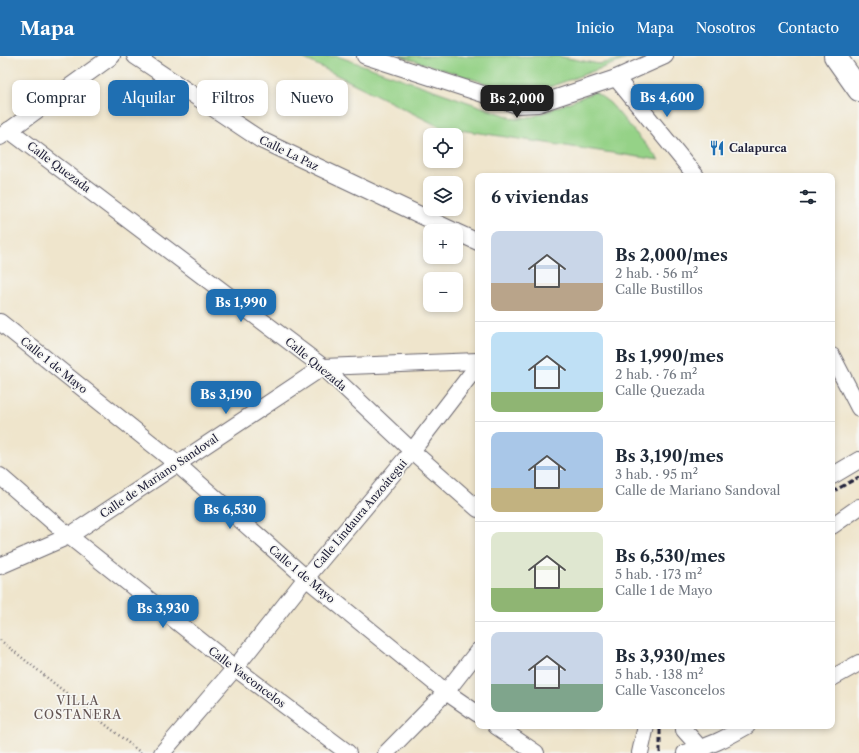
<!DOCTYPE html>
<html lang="es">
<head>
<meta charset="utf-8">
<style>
  :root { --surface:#fff; --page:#f6f6f7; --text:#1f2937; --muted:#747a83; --line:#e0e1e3; --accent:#1f6fb2 }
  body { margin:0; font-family:"Libre Caslon Text",serif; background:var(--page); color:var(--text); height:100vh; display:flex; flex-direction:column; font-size:15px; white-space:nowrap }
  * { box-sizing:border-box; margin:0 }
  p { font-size:13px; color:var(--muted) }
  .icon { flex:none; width:22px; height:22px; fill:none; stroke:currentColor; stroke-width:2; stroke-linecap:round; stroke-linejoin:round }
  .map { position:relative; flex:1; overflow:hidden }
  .panel { position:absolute; left:475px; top:117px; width:360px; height:556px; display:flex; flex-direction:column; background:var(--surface); border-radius:8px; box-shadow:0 2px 6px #0003 }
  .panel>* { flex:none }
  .guide { position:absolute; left:12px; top:24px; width:380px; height:36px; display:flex; gap:8px }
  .tools { position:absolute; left:423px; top:72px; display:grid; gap:8px }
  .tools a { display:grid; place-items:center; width:40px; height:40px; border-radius:8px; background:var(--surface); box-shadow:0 2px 6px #0003; font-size:20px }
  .price { position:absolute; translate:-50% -34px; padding:0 9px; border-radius:8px; background:var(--accent); color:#fff; font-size:13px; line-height:26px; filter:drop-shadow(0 1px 2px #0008) }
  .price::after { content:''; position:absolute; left:50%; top:24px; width:12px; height:9px; margin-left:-6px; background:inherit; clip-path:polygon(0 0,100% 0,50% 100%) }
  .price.selected { background:#222; color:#fff }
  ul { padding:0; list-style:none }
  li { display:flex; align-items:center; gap:12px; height:100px; padding:0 16px }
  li+li { border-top:1px solid var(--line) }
  li span { display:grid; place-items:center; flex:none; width:112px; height:80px; border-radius:8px; color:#555 }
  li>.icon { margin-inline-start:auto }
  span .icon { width:48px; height:48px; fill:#fffc; stroke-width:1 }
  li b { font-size:17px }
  h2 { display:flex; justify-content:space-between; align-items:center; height:48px; padding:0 16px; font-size:17px }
  .chip { padding:0 14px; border-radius:8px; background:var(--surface); box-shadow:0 2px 6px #0003; font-size:14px; line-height:36px }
  .chip.selected { background:var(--accent); color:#fff }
  header { display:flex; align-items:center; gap:24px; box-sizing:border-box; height:56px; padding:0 20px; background:var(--accent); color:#fff }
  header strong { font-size:19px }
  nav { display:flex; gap:22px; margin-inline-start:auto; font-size:14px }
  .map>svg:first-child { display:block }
  .green { fill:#95d287; stroke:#5c7a61 }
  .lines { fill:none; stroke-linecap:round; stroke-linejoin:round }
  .street-casing { stroke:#6a666e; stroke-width:18 }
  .secondary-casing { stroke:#6a666e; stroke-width:24 }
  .path { stroke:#6a666e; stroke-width:2.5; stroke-dasharray:1 3; stroke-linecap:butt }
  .street { stroke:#fff; stroke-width:16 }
  .secondary { stroke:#fff; stroke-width:22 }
  .rail { stroke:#22223b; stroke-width:3; stroke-dasharray:6 3; stroke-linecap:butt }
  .labels { text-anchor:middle; stroke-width:3.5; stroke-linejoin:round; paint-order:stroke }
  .poi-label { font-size:11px; font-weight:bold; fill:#22223b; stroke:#f6f6f2; text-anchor:start }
  .street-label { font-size:11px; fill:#22223b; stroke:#f6f6f2 }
  .neighbourhood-label { font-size:12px; letter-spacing:1px; fill:#625351; stroke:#f6f6f2 }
</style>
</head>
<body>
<header>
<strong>Mapa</strong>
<nav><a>Inicio</a><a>Mapa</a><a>Nosotros</a><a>Contacto</a></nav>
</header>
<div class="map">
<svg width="859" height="697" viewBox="0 0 859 697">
  <rect width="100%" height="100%" fill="#f6f6f2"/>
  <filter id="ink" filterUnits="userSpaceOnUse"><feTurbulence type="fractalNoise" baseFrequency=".025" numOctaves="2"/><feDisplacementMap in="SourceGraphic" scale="8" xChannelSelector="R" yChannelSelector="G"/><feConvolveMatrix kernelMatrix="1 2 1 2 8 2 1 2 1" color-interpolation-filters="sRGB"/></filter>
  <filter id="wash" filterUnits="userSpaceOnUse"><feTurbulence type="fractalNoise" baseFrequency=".012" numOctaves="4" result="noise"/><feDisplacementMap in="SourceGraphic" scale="16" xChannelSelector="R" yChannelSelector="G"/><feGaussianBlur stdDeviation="0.9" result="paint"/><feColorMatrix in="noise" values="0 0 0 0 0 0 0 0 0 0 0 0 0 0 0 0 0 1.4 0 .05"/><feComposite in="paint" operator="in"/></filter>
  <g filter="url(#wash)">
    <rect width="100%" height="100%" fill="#efe5cc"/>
    <g class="green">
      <polygon points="299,0 337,0 516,63 535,60 595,36 610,47 659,104 440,71"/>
      <polygon points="400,0 557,0 599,8 632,1 533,37 504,33"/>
    </g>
  </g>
  <g filter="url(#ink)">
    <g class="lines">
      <g class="street-casing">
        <g id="street">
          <polyline points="135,0 261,84 454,175"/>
          <polyline points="365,0 517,49 538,48 616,22 665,0"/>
          <polyline points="616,22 696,120"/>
          <polyline points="9,74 323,311 412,395 478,453"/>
          <polyline points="0,81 112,0"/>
          <polyline points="456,176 478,186"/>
          <polyline points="0,266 177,408 306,522 446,636 478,658"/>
          <polyline points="832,300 859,352"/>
          <polyline points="0,420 69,480 235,612 348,697"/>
          <polyline points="832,420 859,404"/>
          <polyline points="832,470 859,451"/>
          <polyline points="0,510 69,480 323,311 478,305"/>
          <polyline points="832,622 859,607"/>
          <polyline points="496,670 536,697"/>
          <polyline points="685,670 684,674 701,693 702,697"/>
          <polyline points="162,697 235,612 306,522 412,395 478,309"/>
          <polyline points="386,697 446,636 478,595"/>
          <polyline points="640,697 646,670"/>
          <path d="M685,697C709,691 726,682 747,670"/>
        </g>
      </g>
      <g class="secondary-casing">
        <polyline id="secondary" points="835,0 859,34"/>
      </g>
      <polyline class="path" points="0,584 141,697"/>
      <use href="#street" class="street"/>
      <use href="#secondary" class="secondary"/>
      <g class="rail">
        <polyline points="832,436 859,421"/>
        <polyline points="660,697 660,670"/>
      </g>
    </g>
  </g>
  <defs>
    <g id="restaurant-bare" transform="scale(1.2)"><path d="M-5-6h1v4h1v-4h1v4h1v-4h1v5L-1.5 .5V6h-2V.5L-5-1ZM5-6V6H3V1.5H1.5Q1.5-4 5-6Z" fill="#1f6fb2" stroke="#f6f6f2" stroke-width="2.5" paint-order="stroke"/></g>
  </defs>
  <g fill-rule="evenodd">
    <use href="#restaurant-bare" x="717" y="92"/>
  </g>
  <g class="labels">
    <g class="poi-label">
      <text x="729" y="96">Calapurca</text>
    </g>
    <g class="street-label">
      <text transform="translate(289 97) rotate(26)" y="4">Calle La Paz</text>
      <text transform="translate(59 111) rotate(37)" y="4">Calle Quezada</text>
      <text transform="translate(316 308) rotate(40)" y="4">Calle Quezada</text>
      <text transform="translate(54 309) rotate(39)" y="4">Calle 1 de Mayo</text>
      <text transform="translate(159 420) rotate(-34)" y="4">Calle de Mariano Sandoval</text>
      <text transform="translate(360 458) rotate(-50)" y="4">Calle Lindaura Anzoátegui</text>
      <text transform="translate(302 518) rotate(40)" y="4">Calle 1 de Mayo</text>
      <text transform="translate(247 621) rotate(37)" y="4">Calle Vasconcelos</text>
    </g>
    <g class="neighbourhood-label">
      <text x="78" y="649">VILLA<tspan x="78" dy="14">COSTANERA</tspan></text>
    </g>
  </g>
</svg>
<div class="tools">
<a><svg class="icon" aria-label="locate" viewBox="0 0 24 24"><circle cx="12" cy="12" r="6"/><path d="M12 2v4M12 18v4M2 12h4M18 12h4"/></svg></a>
<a><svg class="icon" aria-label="layers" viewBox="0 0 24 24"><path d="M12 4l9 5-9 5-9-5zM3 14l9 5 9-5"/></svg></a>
<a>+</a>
<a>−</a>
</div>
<b class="price" style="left:667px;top:62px">Bs 4,600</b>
<b class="price selected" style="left:517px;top:63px">Bs 2,000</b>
<b class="price" style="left:241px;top:267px">Bs 1,990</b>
<b class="price" style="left:226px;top:359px">Bs 3,190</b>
<b class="price" style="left:230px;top:474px">Bs 6,530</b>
<b class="price" style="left:163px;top:573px">Bs 3,930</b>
<div class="guide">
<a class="chip">Comprar</a>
<a class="chip selected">Alquilar</a>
<a class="chip">Filtros</a>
<a class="chip">Nuevo</a>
</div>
<section class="panel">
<h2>6 viviendas<svg class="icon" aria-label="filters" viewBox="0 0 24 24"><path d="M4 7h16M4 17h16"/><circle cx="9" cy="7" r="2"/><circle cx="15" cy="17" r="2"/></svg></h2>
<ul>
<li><span style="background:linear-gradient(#c9d6e8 65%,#b9a48a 0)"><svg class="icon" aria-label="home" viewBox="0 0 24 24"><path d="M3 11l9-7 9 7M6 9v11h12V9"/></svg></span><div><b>Bs 2,000/mes</b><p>2 hab. · 56 m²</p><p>Calle Bustillos</p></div></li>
<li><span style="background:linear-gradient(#bfe0f5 75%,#8fb573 0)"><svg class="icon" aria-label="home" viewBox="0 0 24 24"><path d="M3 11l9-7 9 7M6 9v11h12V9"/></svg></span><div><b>Bs 1,990/mes</b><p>2 hab. · 76 m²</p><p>Calle Quezada</p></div></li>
<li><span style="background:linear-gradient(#a9c7e8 70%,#c2b280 0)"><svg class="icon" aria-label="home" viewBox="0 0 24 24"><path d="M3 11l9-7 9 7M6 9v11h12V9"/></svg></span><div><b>Bs 3,190/mes</b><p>3 hab. · 95 m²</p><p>Calle de Mariano Sandoval</p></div></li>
<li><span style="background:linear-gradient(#dfe7d0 70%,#8fb573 0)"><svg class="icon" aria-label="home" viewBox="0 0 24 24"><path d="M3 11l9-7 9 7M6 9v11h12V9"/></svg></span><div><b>Bs 6,530/mes</b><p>5 hab. · 173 m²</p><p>Calle 1 de Mayo</p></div></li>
<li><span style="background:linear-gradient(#c9d6e8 65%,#7fa58c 0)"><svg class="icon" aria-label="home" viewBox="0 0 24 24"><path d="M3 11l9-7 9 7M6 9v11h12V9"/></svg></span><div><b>Bs 3,930/mes</b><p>5 hab. · 138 m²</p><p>Calle Vasconcelos</p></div></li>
</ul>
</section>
</div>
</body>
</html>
